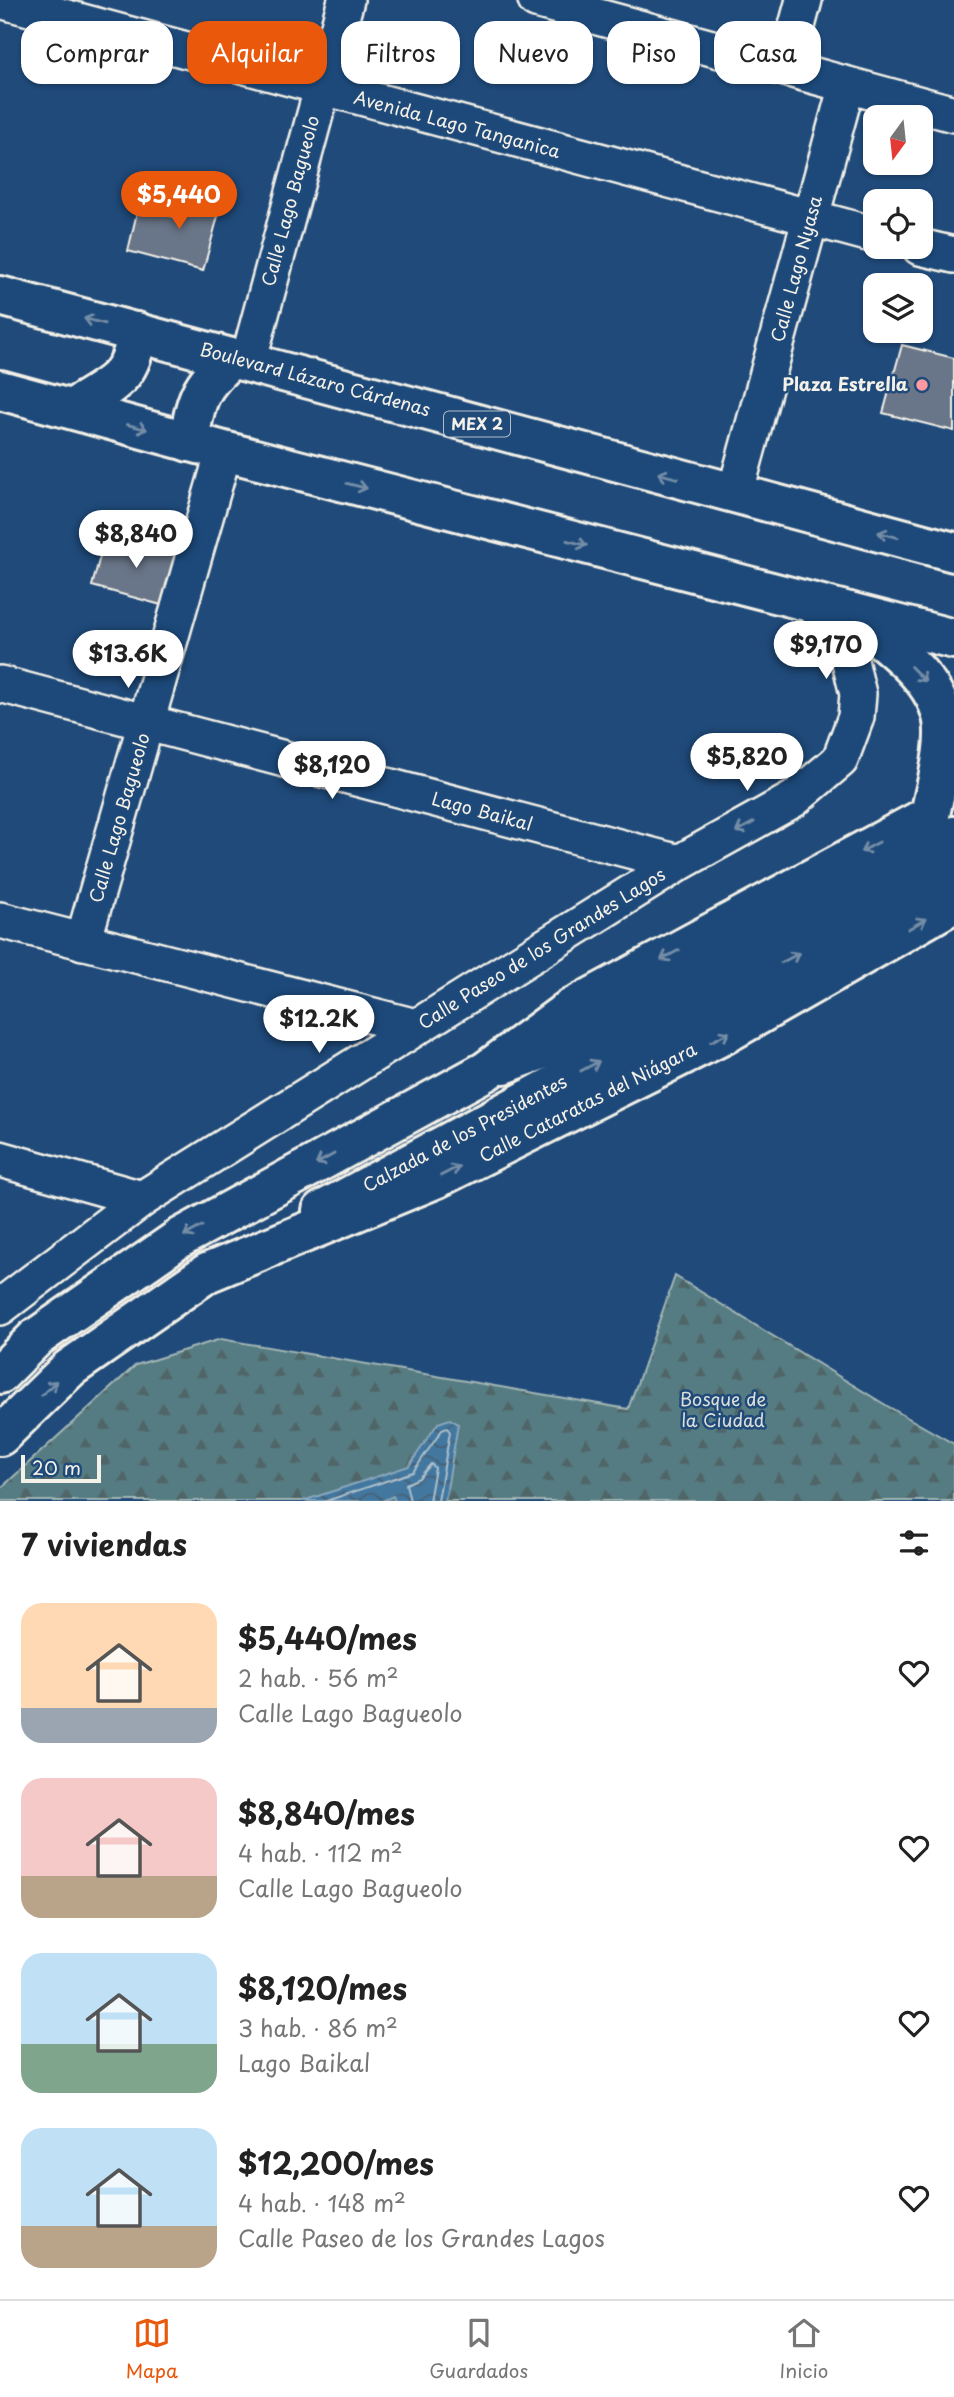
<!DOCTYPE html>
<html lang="es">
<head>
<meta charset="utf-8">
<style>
  :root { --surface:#fff; --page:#f6f6f6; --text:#222; --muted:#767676; --line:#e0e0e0; --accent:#ea580c }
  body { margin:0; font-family:"Playpen Sans",sans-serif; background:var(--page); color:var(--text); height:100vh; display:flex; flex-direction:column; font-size:26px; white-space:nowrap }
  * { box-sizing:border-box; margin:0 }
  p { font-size:23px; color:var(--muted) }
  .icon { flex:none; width:38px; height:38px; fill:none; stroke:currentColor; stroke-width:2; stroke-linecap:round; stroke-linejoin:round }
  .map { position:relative; height:1501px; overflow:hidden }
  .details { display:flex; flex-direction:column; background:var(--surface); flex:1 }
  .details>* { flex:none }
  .guide { position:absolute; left:21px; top:21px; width:914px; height:63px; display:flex; gap:14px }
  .needle { width:46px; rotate:195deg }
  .tools { position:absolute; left:863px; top:105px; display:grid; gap:14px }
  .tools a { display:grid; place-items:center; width:70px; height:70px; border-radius:14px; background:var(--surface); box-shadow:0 2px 5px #0004; font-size:35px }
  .scale { position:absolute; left:21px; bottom:18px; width:80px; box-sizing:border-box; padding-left:7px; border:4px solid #f4f1e8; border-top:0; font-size:19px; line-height:24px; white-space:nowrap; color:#f4f1e8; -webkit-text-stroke:5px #1f4a7a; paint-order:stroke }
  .price { position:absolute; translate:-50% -60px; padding:0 16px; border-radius:24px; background:#fff; color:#222; font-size:23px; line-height:46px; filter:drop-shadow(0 2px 4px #0008) }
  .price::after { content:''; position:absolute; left:50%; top:42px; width:21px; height:16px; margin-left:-10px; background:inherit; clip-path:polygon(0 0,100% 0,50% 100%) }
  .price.on { background:var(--accent); color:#fff }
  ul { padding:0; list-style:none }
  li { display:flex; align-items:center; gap:21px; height:175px; padding:0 21px }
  li span { display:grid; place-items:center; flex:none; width:196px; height:140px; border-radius:21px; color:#555 }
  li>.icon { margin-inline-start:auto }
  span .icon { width:84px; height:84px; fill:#fffc; stroke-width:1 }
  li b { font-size:30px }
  h2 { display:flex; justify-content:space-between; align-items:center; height:84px; padding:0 21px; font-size:30px }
  .tag { padding:0 24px; border-radius:21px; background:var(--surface); box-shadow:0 2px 5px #0004; font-size:24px; line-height:63px }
  .tag.on { background:var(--accent); color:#fff }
  .tabs { display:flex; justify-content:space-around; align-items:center; height:98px; border-top:2px solid var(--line); background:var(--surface); font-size:19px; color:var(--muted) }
  .tabs a { display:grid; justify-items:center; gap:4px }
  .tabs .on { color:var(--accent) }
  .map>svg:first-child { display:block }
  .forest { fill:url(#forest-firs); stroke:#a4b6b5; stroke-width:2 }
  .water { fill:url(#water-waves); stroke:#8aa8bd; stroke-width:2 }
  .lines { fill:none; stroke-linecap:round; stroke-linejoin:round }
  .shore { stroke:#adc0cb; stroke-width:2 }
  .building { fill:#697588; stroke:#f4f1e8; stroke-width:2 }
  .minor-casing { stroke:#f4f1e8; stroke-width:40 }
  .major-casing { stroke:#f4f1e8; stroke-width:44 }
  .highway-casing { stroke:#f4f1e8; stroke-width:44 }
  .minor { stroke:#1f4a7a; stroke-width:35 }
  .major { stroke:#1f4a7a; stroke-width:38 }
  .highway { stroke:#1f4a7a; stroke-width:38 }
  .oneway { stroke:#748da6 }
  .poi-dot { fill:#ff9aa2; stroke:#1f4a7a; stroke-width:2.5 }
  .labels { text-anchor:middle; stroke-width:5; stroke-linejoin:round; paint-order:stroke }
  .shield { fill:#1f4a7a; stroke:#b4bfc7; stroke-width:2 }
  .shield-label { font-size:16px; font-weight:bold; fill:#f4f1e8 }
  .street-label { font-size:18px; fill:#f4f1e8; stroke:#1f4a7a }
  .poi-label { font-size:18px; font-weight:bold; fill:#f4f1e8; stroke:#1f4a7a; text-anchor:end }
  .park-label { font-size:18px; fill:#dcdfd9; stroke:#1f4a7a }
</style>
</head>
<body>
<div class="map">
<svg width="954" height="1501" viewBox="0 0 954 1501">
  <defs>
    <pattern id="forest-firs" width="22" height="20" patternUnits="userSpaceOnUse" patternTransform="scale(1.75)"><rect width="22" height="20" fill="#557c82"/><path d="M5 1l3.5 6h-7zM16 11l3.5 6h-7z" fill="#506567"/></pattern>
    <pattern id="water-waves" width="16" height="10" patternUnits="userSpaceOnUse" patternTransform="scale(1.75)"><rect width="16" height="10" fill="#4377a0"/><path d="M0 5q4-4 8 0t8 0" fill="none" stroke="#466073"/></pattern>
  </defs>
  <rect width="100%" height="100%" fill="#1f4a7a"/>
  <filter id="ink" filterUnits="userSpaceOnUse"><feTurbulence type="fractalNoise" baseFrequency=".0143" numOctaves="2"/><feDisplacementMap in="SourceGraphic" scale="14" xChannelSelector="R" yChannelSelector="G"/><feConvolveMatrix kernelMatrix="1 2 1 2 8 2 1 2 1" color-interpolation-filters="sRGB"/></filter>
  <g filter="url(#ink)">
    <polygon class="forest" points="675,1276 889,1407 954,1444 954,1501 0,1501 0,1489 136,1365 221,1339 628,1409"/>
    <polygon class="water" points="450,1419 458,1424 445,1501 395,1501 393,1496 382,1501 303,1501 409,1466 438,1423"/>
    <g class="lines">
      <g class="shore">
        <polyline points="326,1501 413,1472 442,1430 447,1428 450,1432 438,1501"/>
        <polyline points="410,1501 406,1484 419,1478 431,1464 435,1468 429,1501"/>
      </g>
    </g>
    <g class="building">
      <polygon points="183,187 223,198 203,271 128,251 138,208 175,217"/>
      <polygon points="902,345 954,358 954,431 883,413"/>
      <polygon points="106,534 179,554 165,606 92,586"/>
    </g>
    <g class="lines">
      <g class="minor-casing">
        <g id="minor">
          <polyline points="0,0 875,235"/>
          <polyline points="536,0 954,114"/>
          <polyline points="786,67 804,0"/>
          <polyline points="920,247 954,255"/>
          <polyline points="248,362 346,0"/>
          <polyline points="735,494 847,85"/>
          <polyline points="0,684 679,863"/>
          <polyline points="0,920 416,1027"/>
          <polyline points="83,942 224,451"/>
          <polyline points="0,1159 142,1199"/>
          <polyline points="0,1307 142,1199 679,863 794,799 840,760 856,717 858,694 849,657 813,603"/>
        </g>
      </g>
      <g class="major-casing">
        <g id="major">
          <polyline points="849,612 954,639"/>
          <polyline points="504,1064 582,1035 954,836"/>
          <polyline points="322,1211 820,942 954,865"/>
        </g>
      </g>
      <g class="highway-casing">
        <g id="highway">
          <polyline points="0,296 954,552"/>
          <path d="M0,390L224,451L849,612C885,644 946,680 944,735C944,762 935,789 930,815L570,1009L486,1071L180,1238L36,1338L0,1374"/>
          <path d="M72,409C110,384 131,381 137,332"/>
          <path d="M189,442C195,401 199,385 232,358"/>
          <polyline points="0,1436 70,1368 207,1273 435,1179 725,1034 954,903"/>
        </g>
      </g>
      <use href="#minor" class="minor"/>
      <use href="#major" class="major"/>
      <use href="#highway" class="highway"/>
    </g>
    <defs><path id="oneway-shaft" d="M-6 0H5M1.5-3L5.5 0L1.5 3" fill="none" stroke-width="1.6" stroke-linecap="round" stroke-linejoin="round" transform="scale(1.75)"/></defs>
    <g class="oneway">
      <use href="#oneway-shaft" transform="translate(94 321) rotate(-165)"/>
      <use href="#oneway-shaft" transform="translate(137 427) rotate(15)"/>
      <use href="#oneway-shaft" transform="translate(668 476) rotate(-165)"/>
      <use href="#oneway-shaft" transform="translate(357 486) rotate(14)"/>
      <use href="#oneway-shaft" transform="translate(888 535) rotate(-165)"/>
      <use href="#oneway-shaft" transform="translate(577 543) rotate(14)"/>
      <use href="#oneway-shaft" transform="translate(918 674) rotate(45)"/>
      <use href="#oneway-shaft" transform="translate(745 827) rotate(151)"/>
      <use href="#oneway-shaft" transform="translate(870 847) rotate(152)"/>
      <use href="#oneway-shaft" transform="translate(917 924) rotate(-30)"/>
      <use href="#oneway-shaft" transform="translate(670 955) rotate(152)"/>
      <use href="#oneway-shaft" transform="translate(790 958) rotate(-28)"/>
      <use href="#oneway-shaft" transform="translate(720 1037) rotate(-27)"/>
      <use href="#oneway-shaft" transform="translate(590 1066) rotate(-28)"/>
      <use href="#oneway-shaft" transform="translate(325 1159) rotate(151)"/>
      <use href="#oneway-shaft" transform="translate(450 1171) rotate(-27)"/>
      <use href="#oneway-shaft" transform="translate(193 1231) rotate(151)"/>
      <use href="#oneway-shaft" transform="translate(49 1388) rotate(-44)"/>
    </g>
  </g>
  <circle class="poi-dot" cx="922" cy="385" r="7"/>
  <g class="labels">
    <rect class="shield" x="444" y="411.5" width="66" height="25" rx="5"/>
    <g class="shield-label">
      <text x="477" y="430">MEX 2</text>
    </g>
    <g class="street-label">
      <text transform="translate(457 125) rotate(15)" y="6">Avenida Lago Tanganica</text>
      <text transform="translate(291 201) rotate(-75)" y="6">Calle Lago Bagueolo</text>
      <text transform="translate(797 269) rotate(-75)" y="6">Calle Lago Nyasa</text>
      <text transform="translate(315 380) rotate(15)" y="6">Boulevard Lázaro Cárdenas</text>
      <text transform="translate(482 812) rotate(15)" y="6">Lago Baikal</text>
      <text transform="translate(120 818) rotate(-74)" y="6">Calle Lago Bagueolo</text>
      <text transform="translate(542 949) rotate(-32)" y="6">Calle Paseo de los Grandes Lagos</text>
      <text transform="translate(588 1103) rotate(-27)" y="6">Calle Cataratas del Niágara</text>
      <text transform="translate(465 1134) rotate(-28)" y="6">Calzada de los Presidentes</text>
    </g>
    <g class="poi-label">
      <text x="908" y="391">Plaza Estrella</text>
    </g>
    <g class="park-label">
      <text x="723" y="1406">Bosque de<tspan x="723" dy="21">la Ciudad</tspan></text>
    </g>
  </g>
</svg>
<div class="tools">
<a><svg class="needle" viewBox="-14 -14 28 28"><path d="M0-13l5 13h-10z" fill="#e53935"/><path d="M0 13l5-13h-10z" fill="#767676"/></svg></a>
<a><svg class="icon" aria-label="locate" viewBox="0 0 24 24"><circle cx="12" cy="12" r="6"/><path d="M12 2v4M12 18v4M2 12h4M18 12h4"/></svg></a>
<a><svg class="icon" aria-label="layers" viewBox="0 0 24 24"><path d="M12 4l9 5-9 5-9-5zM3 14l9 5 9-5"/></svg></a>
</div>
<div class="scale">20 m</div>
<b class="price on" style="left:179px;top:231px">$5,440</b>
<b class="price" style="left:136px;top:570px">$8,840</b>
<b class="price" style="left:826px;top:681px">$9,170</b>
<b class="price" style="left:128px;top:690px">$13.6K</b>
<b class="price" style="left:747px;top:793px">$5,820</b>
<b class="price" style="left:332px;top:801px">$8,120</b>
<b class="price" style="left:319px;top:1055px">$12.2K</b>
<div class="guide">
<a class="tag">Comprar</a>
<a class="tag on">Alquilar</a>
<a class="tag">Filtros</a>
<a class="tag">Nuevo</a>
<a class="tag">Piso</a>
<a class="tag">Casa</a>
</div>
</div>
<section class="details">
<h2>7 viviendas<svg class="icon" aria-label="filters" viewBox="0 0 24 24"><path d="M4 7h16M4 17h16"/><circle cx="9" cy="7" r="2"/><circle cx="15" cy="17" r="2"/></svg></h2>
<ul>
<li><span style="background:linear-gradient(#ffd9b3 75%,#9aa5b1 0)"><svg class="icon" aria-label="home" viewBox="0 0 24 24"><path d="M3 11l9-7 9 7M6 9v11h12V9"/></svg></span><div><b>$5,440/mes</b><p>2 hab. · 56 m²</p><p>Calle Lago Bagueolo</p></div><svg class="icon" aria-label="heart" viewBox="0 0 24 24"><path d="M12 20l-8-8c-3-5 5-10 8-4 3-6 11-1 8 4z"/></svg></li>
<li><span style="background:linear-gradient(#f6c9c9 70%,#b9a48a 0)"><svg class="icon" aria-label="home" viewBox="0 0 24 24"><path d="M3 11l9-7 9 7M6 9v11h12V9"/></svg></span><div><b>$8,840/mes</b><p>4 hab. · 112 m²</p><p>Calle Lago Bagueolo</p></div><svg class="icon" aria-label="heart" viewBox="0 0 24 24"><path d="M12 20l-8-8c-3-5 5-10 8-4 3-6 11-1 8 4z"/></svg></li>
<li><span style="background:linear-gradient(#bfe0f5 65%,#7fa58c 0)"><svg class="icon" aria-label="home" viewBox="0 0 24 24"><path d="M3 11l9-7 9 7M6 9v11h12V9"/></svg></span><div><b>$8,120/mes</b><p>3 hab. · 86 m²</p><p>Lago Baikal</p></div><svg class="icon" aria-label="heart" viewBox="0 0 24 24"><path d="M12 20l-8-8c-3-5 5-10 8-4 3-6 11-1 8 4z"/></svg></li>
<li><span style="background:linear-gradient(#bfe0f5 70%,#b9a48a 0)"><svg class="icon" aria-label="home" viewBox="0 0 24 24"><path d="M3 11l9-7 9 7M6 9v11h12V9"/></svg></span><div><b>$12,200/mes</b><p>4 hab. · 148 m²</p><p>Calle Paseo de los Grandes Lagos</p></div><svg class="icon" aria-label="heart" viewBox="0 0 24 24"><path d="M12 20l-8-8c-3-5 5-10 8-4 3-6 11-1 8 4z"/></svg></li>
</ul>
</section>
<nav class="tabs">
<a class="on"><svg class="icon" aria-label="map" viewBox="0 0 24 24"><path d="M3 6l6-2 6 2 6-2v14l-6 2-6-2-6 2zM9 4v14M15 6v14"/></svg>Mapa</a>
<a><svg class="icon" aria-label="saved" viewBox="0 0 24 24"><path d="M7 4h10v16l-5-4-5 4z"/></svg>Guardados</a>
<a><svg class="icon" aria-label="home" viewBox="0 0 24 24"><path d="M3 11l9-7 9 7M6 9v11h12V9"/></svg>Inicio</a>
</nav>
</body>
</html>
